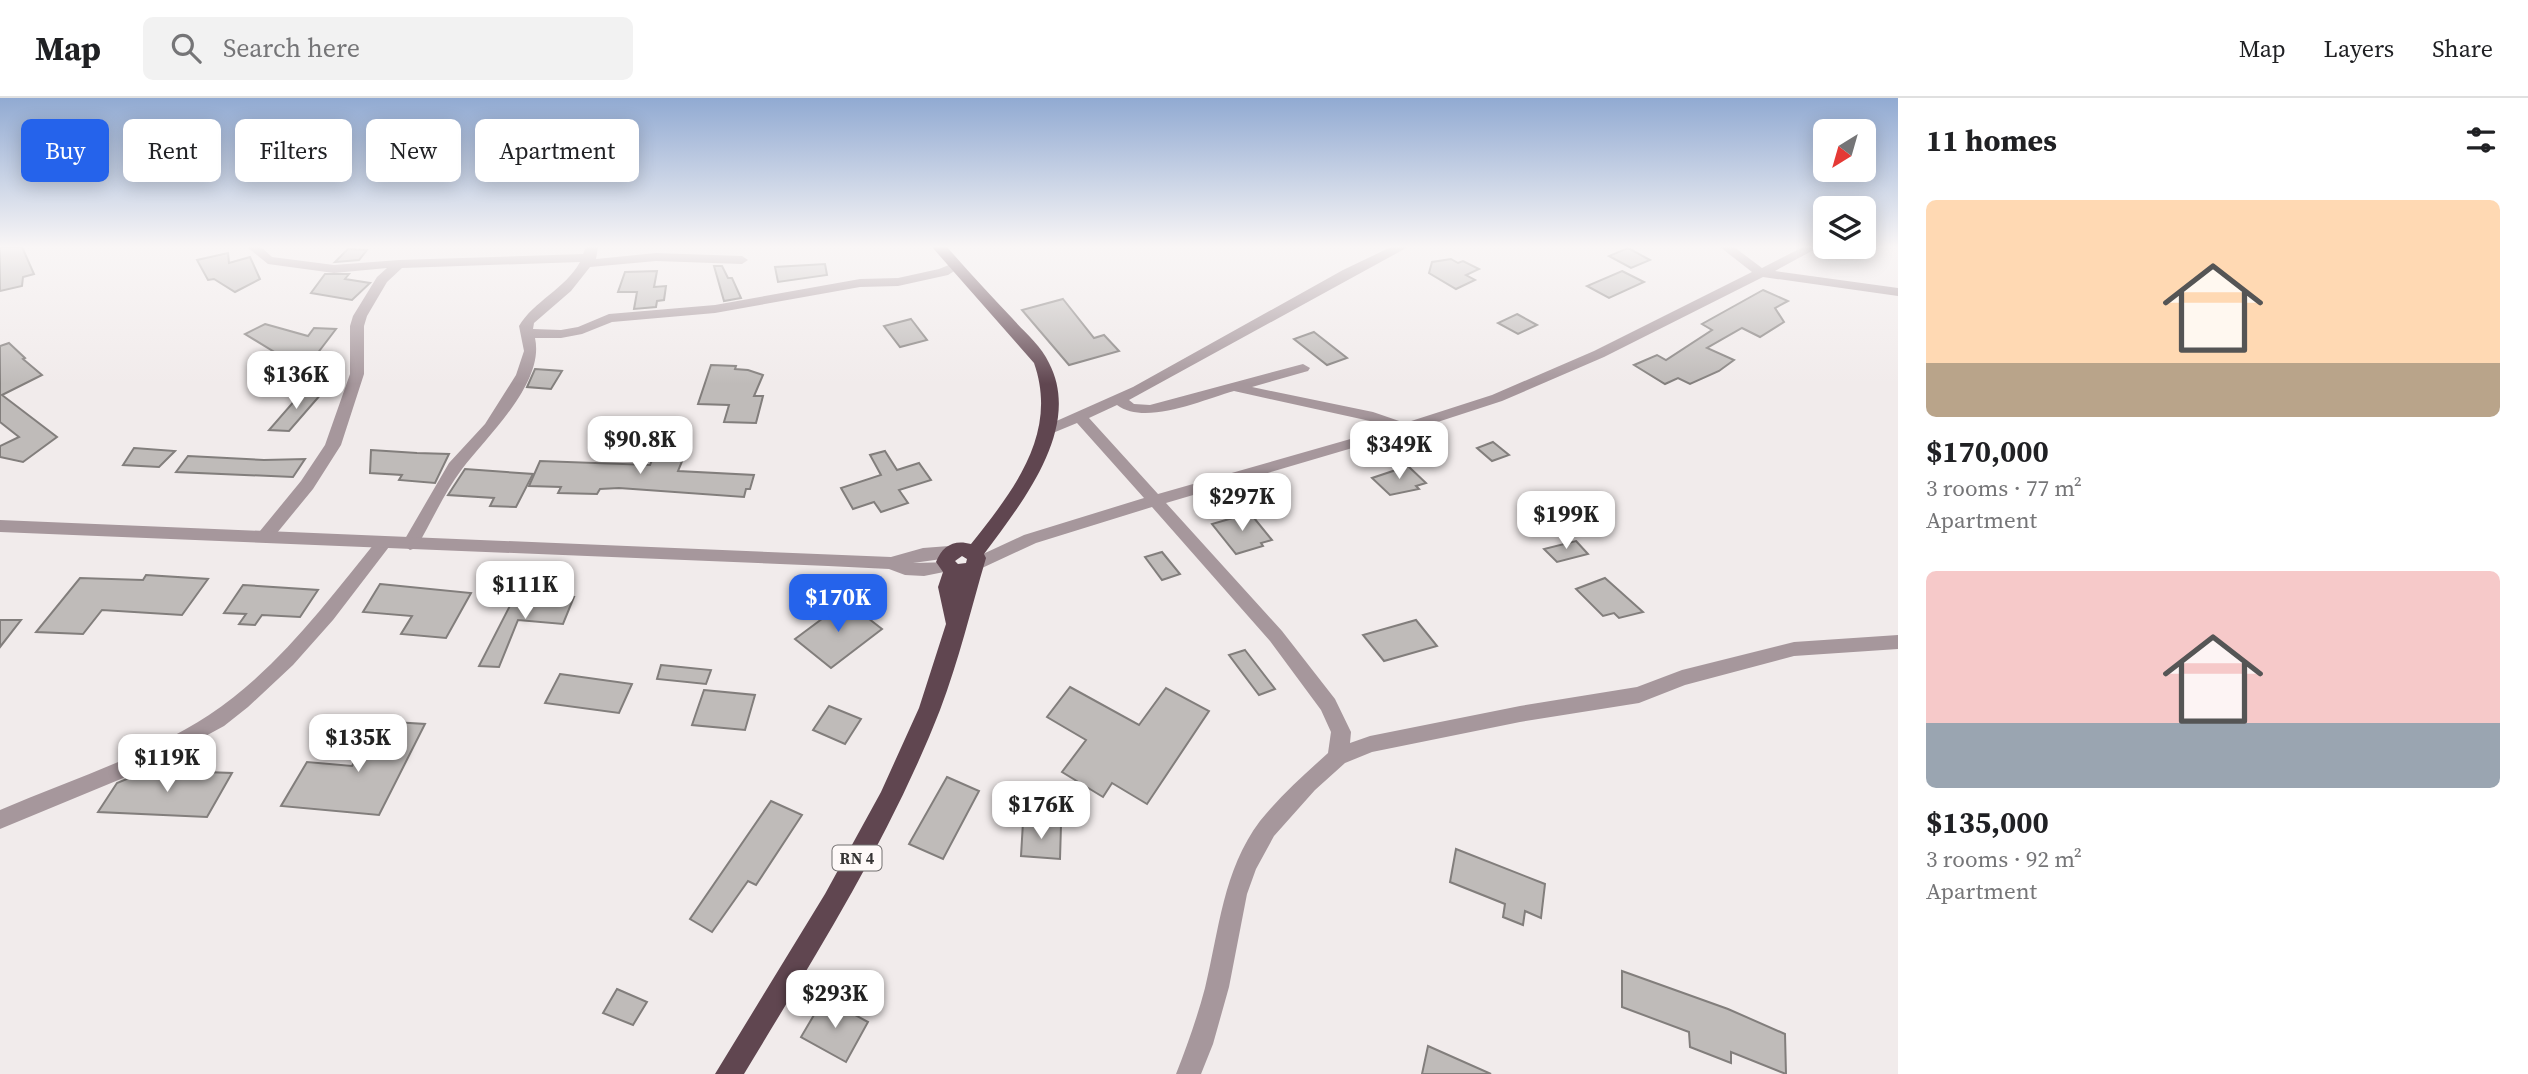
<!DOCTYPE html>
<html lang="en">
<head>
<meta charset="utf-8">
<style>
  :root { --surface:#fff; --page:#f2f2f2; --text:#202124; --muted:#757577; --line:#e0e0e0; --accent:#2563eb }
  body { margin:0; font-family:"Source Serif 4",serif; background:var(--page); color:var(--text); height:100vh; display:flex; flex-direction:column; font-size:26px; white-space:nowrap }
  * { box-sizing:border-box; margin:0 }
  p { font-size:23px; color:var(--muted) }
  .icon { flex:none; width:38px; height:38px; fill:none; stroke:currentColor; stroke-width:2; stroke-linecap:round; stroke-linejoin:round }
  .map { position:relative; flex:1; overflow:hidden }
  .details { display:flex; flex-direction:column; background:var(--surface); width:630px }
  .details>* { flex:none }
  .guide { position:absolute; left:21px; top:21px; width:665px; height:63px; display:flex; gap:14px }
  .needle { width:46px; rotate:217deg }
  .buttons { position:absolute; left:1813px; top:21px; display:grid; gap:14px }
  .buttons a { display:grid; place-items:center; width:63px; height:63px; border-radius:10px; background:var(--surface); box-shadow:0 4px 18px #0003; font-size:35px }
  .price { position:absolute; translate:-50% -60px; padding:0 16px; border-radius:14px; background:#fff; color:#222; font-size:23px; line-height:46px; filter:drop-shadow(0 2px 4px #0008) }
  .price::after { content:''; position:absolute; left:50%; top:42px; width:21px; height:16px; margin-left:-10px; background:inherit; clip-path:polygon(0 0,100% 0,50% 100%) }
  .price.active { background:var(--accent); color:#fff }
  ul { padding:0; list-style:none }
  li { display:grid; align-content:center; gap:14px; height:371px; padding:0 28px }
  li span { display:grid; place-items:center; height:217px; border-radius:10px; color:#555 }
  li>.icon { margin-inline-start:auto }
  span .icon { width:126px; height:126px; fill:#fffc; stroke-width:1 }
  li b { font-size:30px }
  h2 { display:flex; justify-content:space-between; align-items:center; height:84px; padding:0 28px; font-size:30px }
  .tag { padding:0 24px; border-radius:10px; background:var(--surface); box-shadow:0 4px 18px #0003; font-size:24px; line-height:63px }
  .tag.active { background:var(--accent); color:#fff }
  header { display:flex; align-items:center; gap:42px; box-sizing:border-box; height:98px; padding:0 35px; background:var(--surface); border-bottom:2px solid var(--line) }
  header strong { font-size:33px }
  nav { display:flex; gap:38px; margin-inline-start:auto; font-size:24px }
  .search { width:490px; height:63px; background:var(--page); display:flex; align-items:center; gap:18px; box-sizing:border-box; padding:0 24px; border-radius:10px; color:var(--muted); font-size:26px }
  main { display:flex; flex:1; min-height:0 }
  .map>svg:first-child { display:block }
  .building { fill:#bfbbb9; stroke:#827e7c; stroke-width:2 }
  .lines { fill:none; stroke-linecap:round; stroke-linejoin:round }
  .minor { fill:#a6979c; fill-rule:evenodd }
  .tertiary { fill:#a6979c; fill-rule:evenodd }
  .trunk { fill:#604650; fill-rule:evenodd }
  .labels { text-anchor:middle; stroke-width:7; stroke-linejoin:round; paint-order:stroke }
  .shield { fill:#fef9f8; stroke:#737070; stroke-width:2 }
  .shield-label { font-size:16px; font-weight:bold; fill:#373535 }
</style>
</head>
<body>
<header>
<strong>Map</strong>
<div class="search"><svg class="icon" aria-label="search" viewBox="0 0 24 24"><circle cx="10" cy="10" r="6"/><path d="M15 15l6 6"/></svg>Search here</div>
<nav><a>Map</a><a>Layers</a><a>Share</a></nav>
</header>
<main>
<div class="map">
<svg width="1898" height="976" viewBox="0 0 1898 976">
  <rect width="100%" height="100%" fill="#f1ebeb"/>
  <g class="building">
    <polygon points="0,149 22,149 34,176 23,179 22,188 0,193"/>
    <polygon points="1628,150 1650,162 1631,170 1609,158"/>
    <polygon points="348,151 367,152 359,162 335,164"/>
    <polygon points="228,155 229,165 250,159 260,181 235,194 214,181 208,182 197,162"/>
    <polygon points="1451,161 1458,165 1463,163 1479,171 1466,177 1475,182 1456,191 1429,175 1432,164"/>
    <polygon points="825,166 827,177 778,184 775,169"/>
    <polygon points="714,168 722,168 728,180 732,180 741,200 724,203"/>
    <polygon points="657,173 654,189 666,188 664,202 657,203 656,209 634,211 637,194 618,194 625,174"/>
    <polygon points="1622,173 1644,184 1609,200 1587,188"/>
    <polygon points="325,176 349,176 345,181 370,185 352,202 311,195"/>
    <polygon points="1763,192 1788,203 1775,210 1784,224 1760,239 1742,230 1707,250 1734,262 1719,273 1690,286 1678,280 1665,286 1634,267 1657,257 1666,262 1712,232 1702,226"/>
    <polygon points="1063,201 1094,240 1104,237 1119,253 1069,267 1022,212"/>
    <polygon points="1517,216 1537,227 1518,236 1498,225"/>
    <polygon points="911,221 927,242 900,249 884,228"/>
    <polygon points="265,226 308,238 314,230 336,231 307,269 281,269 289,257 281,258 245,236"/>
    <polygon points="1314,234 1347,260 1327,267 1294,241"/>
    <polygon points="9,245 25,260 23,261 42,277 2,297 57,339 23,364 0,359 0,348 19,339 0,324 0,248"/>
    <polygon points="711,267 736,268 735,271 748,272 763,277 754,298 763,298 756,325 724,324 729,307 698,306"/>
    <polygon points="535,271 562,273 551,291 527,289"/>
    <polygon points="303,293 322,295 289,333 269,332"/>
    <polygon points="662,338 680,339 674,355 685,356 678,373 754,377 750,391 746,391 744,399 619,390 600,391 597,396 558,395 561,389 529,388 540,363 650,367"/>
    <polygon points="1493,344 1509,357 1492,363 1477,350"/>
    <polygon points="134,350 175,353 159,369 123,367"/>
    <polygon points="371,352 417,355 449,356 435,385 399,382 402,377 370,375"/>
    <polygon points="885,353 897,372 919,365 931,382 899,392 908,405 881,414 874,404 853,411 841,390 881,377 870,357"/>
    <polygon points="188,358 264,362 305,361 293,379 176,374"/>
    <polygon points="1408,368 1426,385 1416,388 1419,391 1390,397 1372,380"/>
    <polygon points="465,371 533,376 516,409 490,408 494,400 448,397"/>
    <polygon points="1250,415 1272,442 1261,445 1263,448 1236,456 1212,426"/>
    <polygon points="1576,443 1588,456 1557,464 1544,451"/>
    <polygon points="1162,454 1180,476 1162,482 1145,459"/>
    <polygon points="146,477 208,481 182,517 102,512 83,536 36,534 80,480 143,482"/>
    <polygon points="1605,480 1643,514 1619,520 1614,515 1603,518 1576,491"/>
    <polygon points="380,486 471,495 446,540 401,536 412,518 363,514"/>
    <polygon points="243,487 318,492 300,519 262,517 255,527 239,526 246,516 224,515"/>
    <polygon points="518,492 527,496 574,499 563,526 518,522 499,569 479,568"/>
    <polygon points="846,503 882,531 831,570 795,541"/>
    <polygon points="0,522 21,522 0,549"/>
    <polygon points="1416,522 1437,548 1384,563 1363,537"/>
    <polygon points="1245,552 1275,591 1259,597 1229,557"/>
    <polygon points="661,567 711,572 706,586 657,581"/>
    <polygon points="560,576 632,586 619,615 545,605"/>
    <polygon points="1070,589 1139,627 1166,590 1209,613 1147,706 1112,685 1103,699 1062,674 1086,642 1047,619"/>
    <polygon points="704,592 755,597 745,632 692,627"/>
    <polygon points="829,608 861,621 845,646 813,632"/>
    <polygon points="377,623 425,626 379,717 281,708 307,664 352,668"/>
    <polygon points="148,672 232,675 207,719 98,714 117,685"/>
    <polygon points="947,679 979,693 943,761 909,746"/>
    <polygon points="771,703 802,717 756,787 748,783 712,834 690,821"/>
    <polygon points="1023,724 1061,727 1060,761 1021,758"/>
    <polygon points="1456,751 1545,786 1541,820 1525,813 1523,827 1503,819 1505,806 1450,784"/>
    <polygon points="1622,873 1728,911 1785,936 1786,976 1731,954 1731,965 1690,949 1689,934 1622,909"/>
    <polygon points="617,891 647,904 633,927 603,915"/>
    <polygon points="824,900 868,924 846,964 801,939"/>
    <polygon points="1428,948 1491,976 1422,976"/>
  </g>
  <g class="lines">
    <g class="minor">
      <path d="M247,149H261L272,159L334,167L399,162L583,156L586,149H598L596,161L656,155L742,158L748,162L742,166L656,163L590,169L571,193L534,225L533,231L561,232L578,229L609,216L715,207L860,181L898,180L939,171L956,164L962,168L948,177L898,188L860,189L715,215L612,224L582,236L561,240H535C545,285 487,338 462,371C444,395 431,425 416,450L410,452L402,446L449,365L485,326L516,277L524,253L519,228C534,203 565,191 580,164L402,170L387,184L367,218L364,228V276L341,347L313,391L272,441L266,443L258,437L260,433L301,383L325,347L350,276V228L353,218L377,179L387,170L334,175L268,166Z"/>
      <path d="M1391,149H1408L1129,302L1134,306L1150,307L1303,266L1310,270L1308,273L1252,289L1373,314L1405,325L1492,297L1594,253L1752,174L1720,149H1734L1762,170L1803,149H1819L1775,173L1898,190V198L1763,179L1604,259L1502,303L1410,333L1166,405L1282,533L1335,601L1351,634L1350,645L1370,638L1520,608L1637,589L1682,572L1794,544L1898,537V551L1794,558L1685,587L1639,605L1520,624L1372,654L1345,665L1315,692L1274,738L1256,771L1247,796L1229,889L1213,946L1201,976H1176C1187,948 1197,920 1205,890C1219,833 1223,772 1260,723C1280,698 1305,676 1328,655L1331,634L1321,612L1270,543L1152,409L1036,445L982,470H970L967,466L970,462L1024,437L1144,400L1077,325L1048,337L1040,332L1043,329L1133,289L1343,172ZM1234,293L1370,323L1389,330L1158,396L1089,320L1117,307C1145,328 1202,302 1234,293Z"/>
      <path d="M384,439L392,445L333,522L293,567L248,609L224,628L145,671L0,731V712C70,682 144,659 209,617C277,572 327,504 378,441Z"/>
    </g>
    <polygon class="tertiary" points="0,422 891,459 923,450 949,448 957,454 949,460 913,465 954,464 957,468 954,472 924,478 905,477 889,471 828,468 0,434"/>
    <path class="trunk" d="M932,149H947C968,173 990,197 1012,220C1024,234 1041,247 1049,265C1083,330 1021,406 984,456L986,460C971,511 959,562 940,612C890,740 815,858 744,976H715L825,796L881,694L919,610L946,526L938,489L943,474L936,464C942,448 954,441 971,446C1013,393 1059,336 1034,265ZM962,458L967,461L966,465L958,466L955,463Z"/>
  </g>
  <linearGradient id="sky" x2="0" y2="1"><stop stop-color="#91aad2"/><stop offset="0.52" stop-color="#f9f6f6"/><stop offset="1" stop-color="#f9f6f6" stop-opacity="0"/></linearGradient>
  <rect width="1898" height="286" fill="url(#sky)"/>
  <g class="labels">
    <rect class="shield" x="832.5" y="747.5" width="49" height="25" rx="5"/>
    <g class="shield-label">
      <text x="857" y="766">RN 4</text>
    </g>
  </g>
</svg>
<div class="buttons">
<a><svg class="needle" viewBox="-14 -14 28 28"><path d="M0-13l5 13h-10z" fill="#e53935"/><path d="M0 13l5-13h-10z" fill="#757577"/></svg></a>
<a><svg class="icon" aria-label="layers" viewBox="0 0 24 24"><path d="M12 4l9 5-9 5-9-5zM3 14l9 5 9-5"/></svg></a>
</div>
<b class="price" style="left:296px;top:313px">$136K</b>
<b class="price" style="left:640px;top:378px">$90.8K</b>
<b class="price" style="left:1399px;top:383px">$349K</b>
<b class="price" style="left:1242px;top:435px">$297K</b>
<b class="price" style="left:1566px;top:453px">$199K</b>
<b class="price" style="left:525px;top:523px">$111K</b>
<b class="price active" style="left:838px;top:536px">$170K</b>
<b class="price" style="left:358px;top:676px">$135K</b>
<b class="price" style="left:167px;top:696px">$119K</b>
<b class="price" style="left:1041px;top:743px">$176K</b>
<b class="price" style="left:835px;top:932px">$293K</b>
<div class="guide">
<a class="tag active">Buy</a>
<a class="tag">Rent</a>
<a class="tag">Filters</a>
<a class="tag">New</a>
<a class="tag">Apartment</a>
</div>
</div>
<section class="details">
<h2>11 homes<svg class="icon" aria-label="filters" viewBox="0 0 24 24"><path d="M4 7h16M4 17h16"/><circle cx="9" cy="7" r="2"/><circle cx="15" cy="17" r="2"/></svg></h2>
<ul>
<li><span style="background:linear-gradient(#ffd9b3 75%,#b9a48a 0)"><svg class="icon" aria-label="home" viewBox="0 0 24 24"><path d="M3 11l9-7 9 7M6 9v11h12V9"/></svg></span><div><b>$170,000</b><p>3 rooms · 77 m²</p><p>Apartment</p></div></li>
<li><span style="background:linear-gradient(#f6c9c9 70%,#9aa5b1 0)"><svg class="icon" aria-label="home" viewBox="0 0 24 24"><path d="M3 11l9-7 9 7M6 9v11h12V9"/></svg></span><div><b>$135,000</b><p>3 rooms · 92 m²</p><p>Apartment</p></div></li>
</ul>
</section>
</main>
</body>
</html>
